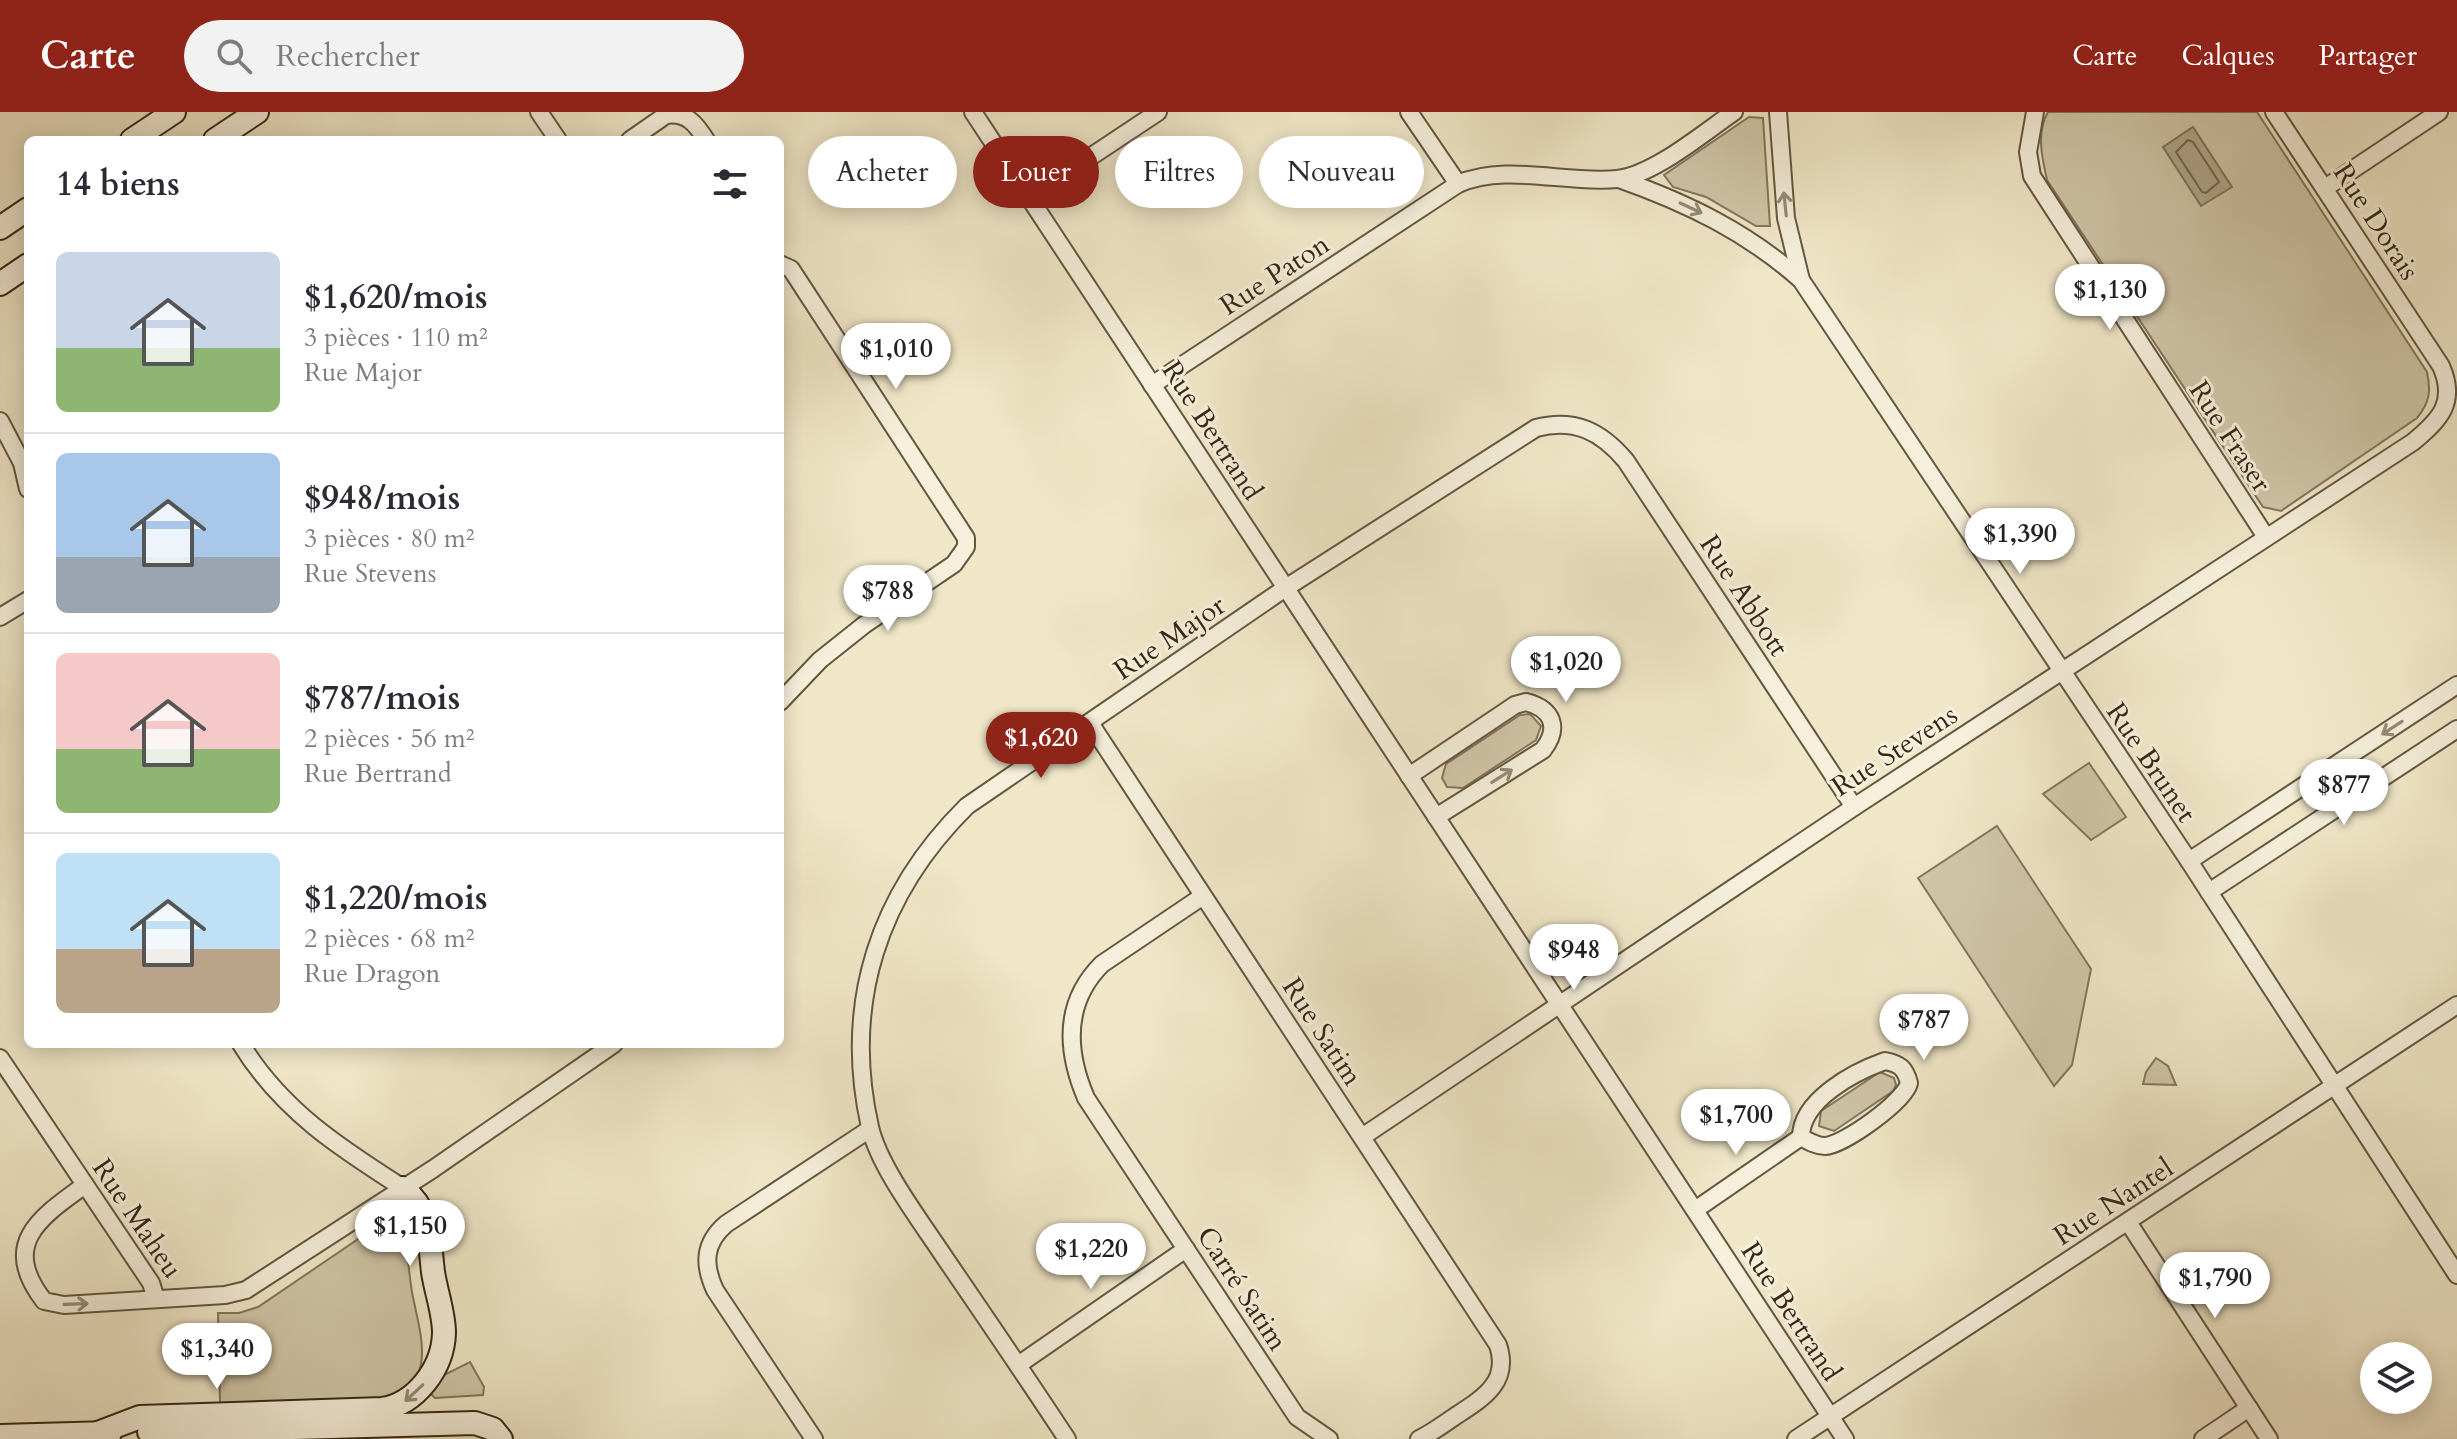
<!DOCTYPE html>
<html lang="fr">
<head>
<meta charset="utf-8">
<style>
  :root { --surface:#fff; --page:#f2f2f3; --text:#2b2b33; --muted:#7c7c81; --line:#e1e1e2; --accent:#8f2418 }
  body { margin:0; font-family:Cardo,serif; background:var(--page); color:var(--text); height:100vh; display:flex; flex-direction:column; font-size:30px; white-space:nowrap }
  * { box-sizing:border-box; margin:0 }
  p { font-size:26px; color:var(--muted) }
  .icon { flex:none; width:44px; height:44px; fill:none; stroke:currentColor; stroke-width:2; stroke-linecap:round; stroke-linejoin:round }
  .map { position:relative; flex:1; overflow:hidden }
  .details { position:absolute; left:24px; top:24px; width:760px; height:912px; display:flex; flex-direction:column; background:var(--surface); border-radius:12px; box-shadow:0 4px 20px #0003 }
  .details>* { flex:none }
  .top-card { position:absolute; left:808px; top:24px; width:760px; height:72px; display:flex; gap:16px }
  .buttons { position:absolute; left:2360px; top:1230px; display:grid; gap:16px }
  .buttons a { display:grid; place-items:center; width:72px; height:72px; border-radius:50%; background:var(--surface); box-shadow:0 4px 20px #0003; font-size:40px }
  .price { position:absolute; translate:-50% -68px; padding:0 18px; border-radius:28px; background:#fff; color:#222; font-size:26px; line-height:52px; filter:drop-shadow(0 2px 4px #0008) }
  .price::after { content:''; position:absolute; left:50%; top:48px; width:24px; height:18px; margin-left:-12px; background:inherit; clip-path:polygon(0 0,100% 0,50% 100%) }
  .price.active { background:var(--accent); color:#fff }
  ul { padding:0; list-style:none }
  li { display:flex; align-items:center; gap:24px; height:200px; padding:0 32px }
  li+li { border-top:2px solid var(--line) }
  li span { display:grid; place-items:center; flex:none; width:224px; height:160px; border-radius:12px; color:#555 }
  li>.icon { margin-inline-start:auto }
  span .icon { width:96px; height:96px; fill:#fffc; stroke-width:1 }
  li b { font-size:34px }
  h2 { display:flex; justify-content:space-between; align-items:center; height:96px; padding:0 32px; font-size:34px }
  .chip { padding:0 28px; border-radius:36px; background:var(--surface); box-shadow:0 4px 20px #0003; font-size:28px; line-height:72px }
  .chip.active { background:var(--accent); color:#fff }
  header { display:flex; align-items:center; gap:48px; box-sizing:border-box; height:112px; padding:0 40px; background:var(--accent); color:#fff }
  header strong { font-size:38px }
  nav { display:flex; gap:44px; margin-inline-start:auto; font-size:28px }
  .search { width:560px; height:72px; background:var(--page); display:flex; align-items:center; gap:20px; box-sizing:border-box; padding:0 28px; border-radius:44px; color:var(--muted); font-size:30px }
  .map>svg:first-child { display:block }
  .green { fill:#d0c6a9; stroke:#82765e; stroke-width:2 }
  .water { fill:#b0a68b; stroke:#7f735b; stroke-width:2 }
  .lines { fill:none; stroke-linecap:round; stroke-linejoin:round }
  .shore { stroke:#726650; stroke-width:2 }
  .street-casing { stroke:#645741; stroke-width:20 }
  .secondary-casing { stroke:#352714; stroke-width:26 }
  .street { stroke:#f5efdb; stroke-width:16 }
  .secondary { stroke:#f5efdb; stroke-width:22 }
  .oneway { stroke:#958b78 }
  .labels { text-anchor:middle; stroke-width:6; stroke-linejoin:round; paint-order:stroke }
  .street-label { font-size:28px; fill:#352714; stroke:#f5efdb }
</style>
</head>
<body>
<header>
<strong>Carte</strong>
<div class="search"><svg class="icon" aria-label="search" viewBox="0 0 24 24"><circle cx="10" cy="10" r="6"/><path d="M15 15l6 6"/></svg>Rechercher</div>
<nav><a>Carte</a><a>Calques</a><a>Partager</a></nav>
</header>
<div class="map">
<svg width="2457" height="1327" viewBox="0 0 2457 1327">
  <rect width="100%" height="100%" fill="#f0e7c8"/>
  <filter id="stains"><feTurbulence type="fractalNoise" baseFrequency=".0025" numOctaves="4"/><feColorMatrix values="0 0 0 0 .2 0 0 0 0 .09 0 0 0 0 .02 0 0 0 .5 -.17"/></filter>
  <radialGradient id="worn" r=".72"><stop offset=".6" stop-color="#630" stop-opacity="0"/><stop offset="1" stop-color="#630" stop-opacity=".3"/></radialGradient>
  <g class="green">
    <path d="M2048,0H2257L2427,260C2431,279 2430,290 2417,306L2281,399L2263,395L2047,68C2042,46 2036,21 2048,0Z"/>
    <polygon points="1749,5 1763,6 1770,114 1756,114 1706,85 1673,75 1664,63"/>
    <polygon points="1530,602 1541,614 1536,628 1463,676 1447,675 1442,666 1446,652 1520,603"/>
    <polygon points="2089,651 2126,705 2091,728 2043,682"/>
    <polygon points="1997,714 2091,857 2072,953 2054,974 1918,766"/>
    <polygon points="2156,946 2168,954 2176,973 2143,972 2146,960"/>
    <polygon points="1880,960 1894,966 1896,973 1893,979 1834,1019 1819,1014 1821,999"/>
    <path d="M388,1112L404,1124C408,1142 409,1162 412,1180C419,1219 441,1274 384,1286L220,1291L218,1201H239L258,1195L376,1115Z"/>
    <polygon points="470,1250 484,1275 483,1283 435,1286 429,1280 438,1266"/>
  </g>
  <polygon class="water" points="2193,15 2232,75 2201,94 2163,35"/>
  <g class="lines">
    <polygon class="shore" points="2188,28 2193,30 2219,70 2206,81 2202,80 2176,40"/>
    <g class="street-casing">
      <g id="street">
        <polyline points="539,0 558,28"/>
        <polyline points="973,0 1845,1327"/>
        <polyline points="1409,0 1458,72"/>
        <polyline points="1778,0 1786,106 1801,168"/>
        <polyline points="2035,0 2028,40 2032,64 2266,425"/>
        <path d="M630,28L666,3C687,0 696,12 706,28"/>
        <path d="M1619,67C1687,91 1747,120 1801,168L2189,749L2457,1163"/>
        <polyline points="2325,76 2439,0"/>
        <polyline points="1030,85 1158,0"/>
        <polyline points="780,152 791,157 966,426 966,435 954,452 864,513 820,548 780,590"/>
        <path d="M1152,273L1458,72C1506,51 1565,72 1617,67C1654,63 1703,21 1734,0"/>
        <polyline points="0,309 22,351 28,377"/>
        <polyline points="0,505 28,488"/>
        <path d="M1090,611L1498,1233C1510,1269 1485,1285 1457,1303C1445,1311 1432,1321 1419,1327"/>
        <path d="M1409,664L1515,593L1526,590C1553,597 1560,616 1543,638L1436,705"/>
        <polyline points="2189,749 2457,573"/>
        <polyline points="2209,780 2457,617"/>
        <path d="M1203,784L1102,852C1063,891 1066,939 1086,986L1297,1305L1329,1327"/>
        <path d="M241,932C281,998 340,1036 403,1076"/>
        <polyline points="0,946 151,1171 156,1187"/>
        <path d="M1885,949C1900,952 1905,956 1909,971C1905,989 1844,1033 1825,1034C1816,1034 1808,1029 1801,1025C1801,988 1854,960 1885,949Z"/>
        <path d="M1362,1025L1854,695L2413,330C2440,308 2457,290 2441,254L2274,0"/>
        <path d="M85,1073C39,1106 0,1132 44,1189L64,1193L225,1183L246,1178L433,1057L614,932"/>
        <polyline points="1695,1098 1801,1025"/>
        <polyline points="2128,1110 2269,1327"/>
        <polyline points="1018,1253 1186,1137"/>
        <path d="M814,1327L715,1178C703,1152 704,1131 726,1112L870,1017"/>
        <path d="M1067,1327C1027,1266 986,1206 945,1146C922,1111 879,1055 870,1015C842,891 879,781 967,694L1284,477L1536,316C1574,306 1601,319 1626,349L1854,695"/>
        <polyline points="1796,1327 2457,893"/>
        <polyline points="2203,1327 2249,1296"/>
      </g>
    </g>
    <g class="secondary-casing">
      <g id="secondary">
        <polyline points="132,28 174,0"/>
        <polyline points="215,28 257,0"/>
        <polyline points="0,116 28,97"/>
        <polyline points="0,172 28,153"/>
        <polyline points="149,1320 475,1311 493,1317 501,1327"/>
        <path d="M98,1321L140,1305L382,1297C416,1292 443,1256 444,1221C444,1201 436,1180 433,1160C429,1127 431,1099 403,1076"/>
        <polyline points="0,1324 110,1321"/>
      </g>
    </g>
    <use href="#street" class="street"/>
    <use href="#secondary" class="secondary"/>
  </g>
  <defs><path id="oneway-shaft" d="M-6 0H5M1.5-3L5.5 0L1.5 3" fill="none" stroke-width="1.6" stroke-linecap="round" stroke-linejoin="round" transform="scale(2)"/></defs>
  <g class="oneway">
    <use href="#oneway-shaft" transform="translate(1785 92) rotate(-96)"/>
    <use href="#oneway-shaft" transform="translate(1691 96) rotate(25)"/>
    <use href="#oneway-shaft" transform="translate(2392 616) rotate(147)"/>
    <use href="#oneway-shaft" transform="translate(1502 664) rotate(-32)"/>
    <use href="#oneway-shaft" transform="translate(76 1192) rotate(-2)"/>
    <use href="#oneway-shaft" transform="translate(414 1281) rotate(137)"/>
  </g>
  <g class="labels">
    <g class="street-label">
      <text transform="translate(2377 109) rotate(57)" y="10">Rue Dorais</text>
      <text transform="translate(1274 162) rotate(-33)" y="10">Rue Paton</text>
      <text transform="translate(1213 318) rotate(57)" y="10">Rue Bertrand</text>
      <text transform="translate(2231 324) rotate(57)" y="10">Rue Fraser</text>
      <text transform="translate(1745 483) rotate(57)" y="10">Rue Abbott</text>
      <text transform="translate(1169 525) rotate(-34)" y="10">Rue Major</text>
      <text transform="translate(1894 638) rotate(-33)" y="10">Rue Stevens</text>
      <text transform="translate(2152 650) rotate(56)" y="10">Rue Brunet</text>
      <text transform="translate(1323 919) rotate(57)" y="10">Rue Satim</text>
      <text transform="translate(2113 1089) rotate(-33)" y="10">Rue Nantel</text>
      <text transform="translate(138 1106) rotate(56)" y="10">Rue Maheu</text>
      <text transform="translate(1243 1176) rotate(57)" y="10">Carré Satim</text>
      <text transform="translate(1792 1199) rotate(57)" y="10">Rue Bertrand</text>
    </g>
  </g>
  <rect width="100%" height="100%" filter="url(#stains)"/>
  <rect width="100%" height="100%" fill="url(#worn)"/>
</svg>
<div class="buttons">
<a><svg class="icon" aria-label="layers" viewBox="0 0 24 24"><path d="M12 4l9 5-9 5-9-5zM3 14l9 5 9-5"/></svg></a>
</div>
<b class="price" style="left:2110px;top:220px">$1,130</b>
<b class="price" style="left:896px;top:279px">$1,010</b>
<b class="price" style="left:2020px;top:464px">$1,390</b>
<b class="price" style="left:888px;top:521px">$788</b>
<b class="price" style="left:1566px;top:592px">$1,020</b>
<b class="price active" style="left:1041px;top:668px">$1,620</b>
<b class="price" style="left:2344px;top:715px">$877</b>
<b class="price" style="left:1574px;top:880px">$948</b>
<b class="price" style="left:1924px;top:950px">$787</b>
<b class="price" style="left:1736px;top:1045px">$1,700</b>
<b class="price" style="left:410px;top:1156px">$1,150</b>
<b class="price" style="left:1091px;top:1179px">$1,220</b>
<b class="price" style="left:2215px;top:1208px">$1,790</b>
<b class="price" style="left:217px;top:1279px">$1,340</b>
<div class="top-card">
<a class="chip">Acheter</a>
<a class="chip active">Louer</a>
<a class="chip">Filtres</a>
<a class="chip">Nouveau</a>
</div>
<section class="details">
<h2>14 biens<svg class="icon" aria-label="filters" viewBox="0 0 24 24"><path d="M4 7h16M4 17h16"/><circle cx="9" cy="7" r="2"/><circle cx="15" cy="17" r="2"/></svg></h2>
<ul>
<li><span style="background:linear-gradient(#c9d6e8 60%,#8fb573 0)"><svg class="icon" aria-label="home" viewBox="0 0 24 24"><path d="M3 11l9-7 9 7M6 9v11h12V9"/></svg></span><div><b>$1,620/mois</b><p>3 pièces · 110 m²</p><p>Rue Major</p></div></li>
<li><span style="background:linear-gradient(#a9c7e8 65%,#9aa5b1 0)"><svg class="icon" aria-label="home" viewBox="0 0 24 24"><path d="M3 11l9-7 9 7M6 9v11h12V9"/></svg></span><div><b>$948/mois</b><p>3 pièces · 80 m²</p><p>Rue Stevens</p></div></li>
<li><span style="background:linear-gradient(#f6c9c9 60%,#8fb573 0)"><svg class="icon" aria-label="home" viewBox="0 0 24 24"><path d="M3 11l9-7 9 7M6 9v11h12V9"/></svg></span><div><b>$787/mois</b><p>2 pièces · 56 m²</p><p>Rue Bertrand</p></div></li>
<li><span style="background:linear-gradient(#bfe0f5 60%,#b9a48a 0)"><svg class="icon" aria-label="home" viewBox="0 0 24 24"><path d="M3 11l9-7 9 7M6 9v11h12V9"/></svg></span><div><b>$1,220/mois</b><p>2 pièces · 68 m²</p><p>Rue Dragon</p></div></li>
</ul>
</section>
</div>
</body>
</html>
